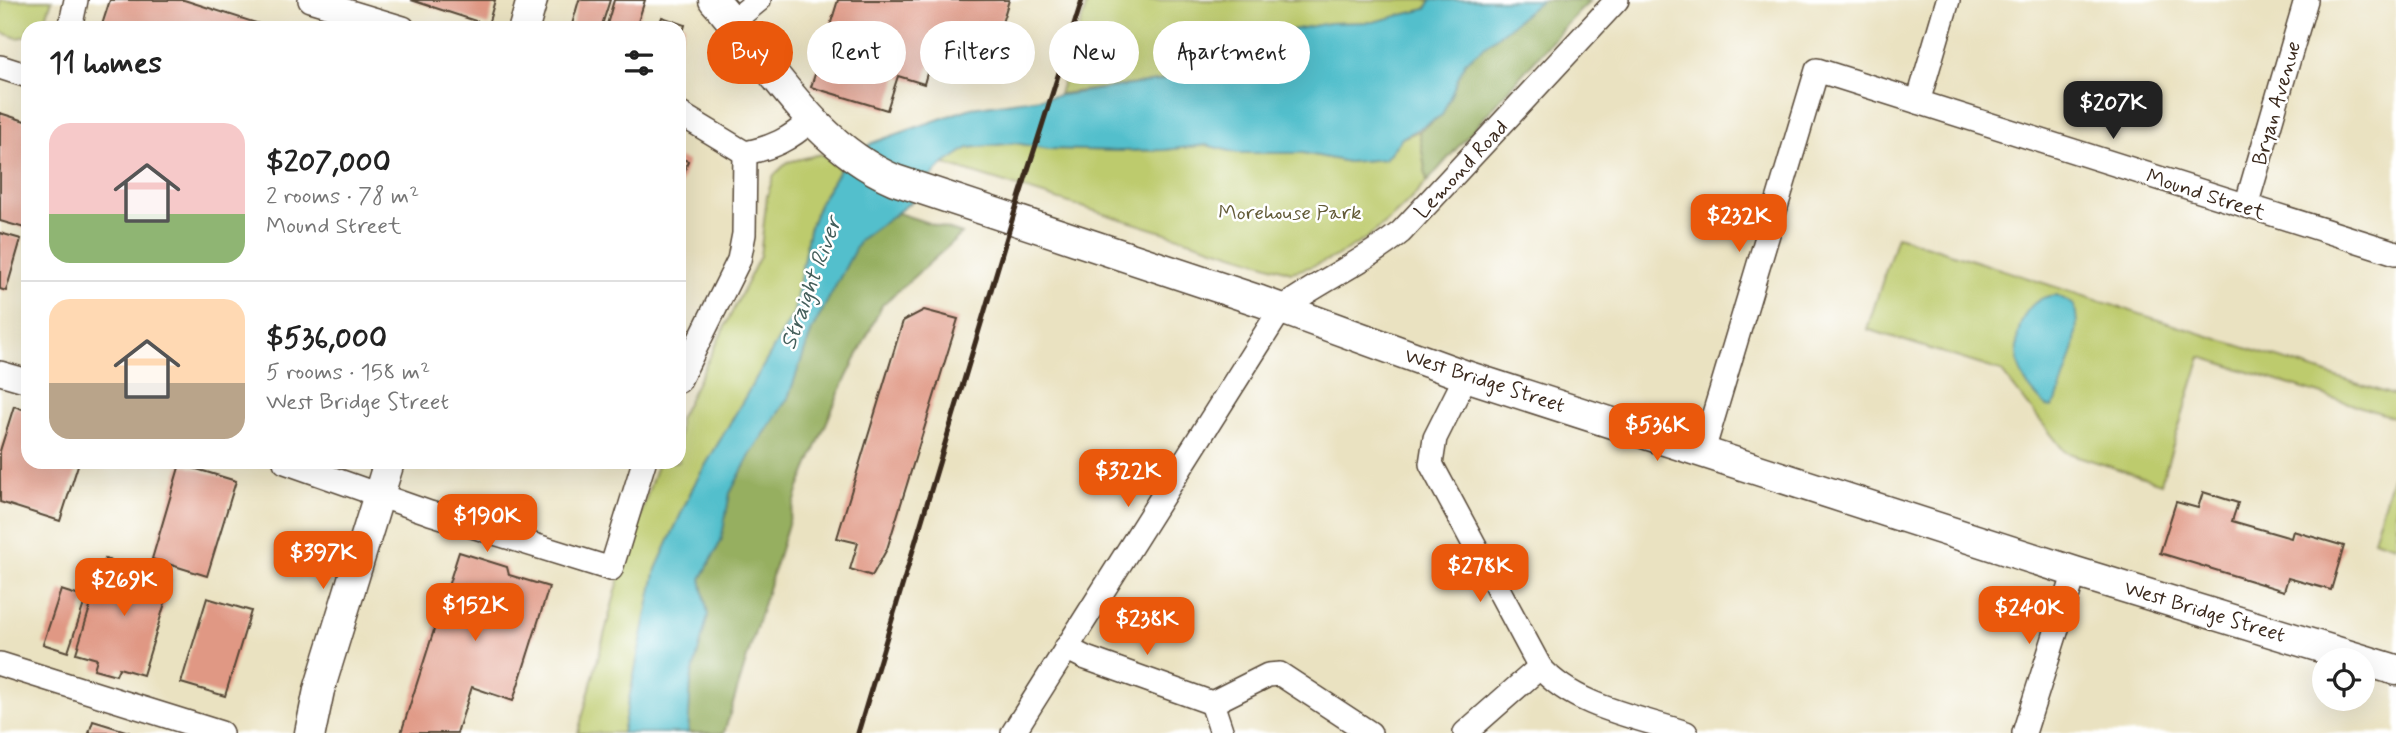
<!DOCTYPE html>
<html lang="en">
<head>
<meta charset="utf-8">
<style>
  :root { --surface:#fff; --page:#f6f6f6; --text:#222; --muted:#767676; --line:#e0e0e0; --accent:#ea580c }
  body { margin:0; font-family:Mynerve,sans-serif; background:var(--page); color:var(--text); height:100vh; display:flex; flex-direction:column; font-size:26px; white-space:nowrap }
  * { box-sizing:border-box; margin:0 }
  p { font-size:23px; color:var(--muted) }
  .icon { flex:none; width:38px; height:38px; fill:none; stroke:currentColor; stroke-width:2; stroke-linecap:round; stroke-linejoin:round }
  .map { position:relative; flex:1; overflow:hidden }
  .panel { position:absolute; left:21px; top:21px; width:665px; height:448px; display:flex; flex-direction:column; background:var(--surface); border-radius:21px; box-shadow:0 7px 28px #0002 }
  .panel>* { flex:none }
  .banner { position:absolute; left:707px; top:21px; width:665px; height:63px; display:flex; gap:14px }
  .tools { position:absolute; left:2312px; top:648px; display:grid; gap:14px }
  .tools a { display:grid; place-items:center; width:63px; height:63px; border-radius:50%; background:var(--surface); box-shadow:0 7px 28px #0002; font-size:35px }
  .price { position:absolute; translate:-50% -60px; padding:0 16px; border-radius:14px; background:var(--accent); color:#fff; font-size:23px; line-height:46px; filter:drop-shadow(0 2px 4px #0008) }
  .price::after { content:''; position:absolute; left:50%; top:42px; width:21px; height:16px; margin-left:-10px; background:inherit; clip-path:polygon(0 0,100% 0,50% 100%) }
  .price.active { background:#222; color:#fff }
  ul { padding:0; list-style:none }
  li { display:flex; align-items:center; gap:21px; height:175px; padding:0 28px }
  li+li { border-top:2px solid var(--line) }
  li span { display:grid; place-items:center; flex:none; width:196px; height:140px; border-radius:21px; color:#555 }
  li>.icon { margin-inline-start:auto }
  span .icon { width:84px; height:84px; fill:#fffc; stroke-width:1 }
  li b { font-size:30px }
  h2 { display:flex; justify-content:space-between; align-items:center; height:84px; padding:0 28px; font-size:30px }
  .tag { padding:0 24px; border-radius:32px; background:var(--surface); box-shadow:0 7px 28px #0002; font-size:24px; line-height:63px }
  .tag.active { background:var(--accent); color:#fff }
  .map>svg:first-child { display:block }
  .green { fill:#bdcb6d; stroke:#7c7a46; stroke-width:2 }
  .forest { fill:#96af60; stroke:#686c3f; stroke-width:2 }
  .water { fill:#52bfcc; stroke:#467475; stroke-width:2 }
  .building { fill:#e09884 }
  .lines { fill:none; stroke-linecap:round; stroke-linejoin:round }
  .minor-casing { stroke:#554636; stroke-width:26 }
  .major-casing { stroke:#554636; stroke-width:33 }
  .minor { stroke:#fff; stroke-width:23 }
  .major { stroke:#fff; stroke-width:30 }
  .rail { stroke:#3b2a1e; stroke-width:5 }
  .labels { text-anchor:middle; stroke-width:5; stroke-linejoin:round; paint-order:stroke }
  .street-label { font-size:21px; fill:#3b2a1e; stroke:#fff }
  .park-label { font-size:21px; fill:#625a36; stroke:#fff }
  .water-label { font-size:23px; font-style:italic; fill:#435e5b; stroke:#fff }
</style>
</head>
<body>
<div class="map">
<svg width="2396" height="733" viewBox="0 0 2396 733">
  <rect width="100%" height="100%" fill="#fff"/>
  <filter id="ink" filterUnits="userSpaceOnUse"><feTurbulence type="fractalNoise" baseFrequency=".0143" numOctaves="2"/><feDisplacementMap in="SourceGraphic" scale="14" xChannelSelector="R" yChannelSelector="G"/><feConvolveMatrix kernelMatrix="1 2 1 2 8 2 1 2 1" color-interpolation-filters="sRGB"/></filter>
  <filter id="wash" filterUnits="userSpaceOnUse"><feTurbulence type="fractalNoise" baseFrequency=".00686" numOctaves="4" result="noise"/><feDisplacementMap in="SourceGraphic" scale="28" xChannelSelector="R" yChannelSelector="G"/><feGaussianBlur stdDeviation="1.57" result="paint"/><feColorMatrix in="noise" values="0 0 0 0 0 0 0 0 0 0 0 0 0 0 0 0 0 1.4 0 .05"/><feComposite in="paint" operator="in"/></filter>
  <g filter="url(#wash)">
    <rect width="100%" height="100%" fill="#eae2c1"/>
    <g class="green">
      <polygon points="0,0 52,0 43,26 28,28 28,36 17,38 0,32"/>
      <polygon points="1088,0 1431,0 1426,9 1373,22 1329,23 1159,81 1059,94"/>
      <path d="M1419,131L1427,182C1389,224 1347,260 1291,272L944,164L968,148L1015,143L1049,149L1121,151L1165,150L1206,145L1238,153H1303L1348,162L1384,159L1402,138Z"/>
      <polygon points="821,154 840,169 820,202 809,229 794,313 694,485 656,569 622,733 578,733 617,587 658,462 679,462 679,419 760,256 767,196 774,175 788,162"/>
      <polygon points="1897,236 2396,396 2396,418 2201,357 2161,483 2065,452 2001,371 1867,329"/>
      <polygon points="2396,465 2396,546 2373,539"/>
    </g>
    <g class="forest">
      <polygon points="1542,0 1591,0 1565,26 1427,182 1419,131 1442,115 1465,62"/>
      <polygon points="898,213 962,234 882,305 839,393 799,488 724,733 688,733 691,679 708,615 701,579 721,541 730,493 750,455 788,398 812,330 845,265 860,239"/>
    </g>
    <g class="water">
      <polygon points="1431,0 1542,0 1465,62 1442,115 1402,138 1385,159 1348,162 1303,153 1238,153 1206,145 1165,150 1121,151 1049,149 1015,143 968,148 944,164 921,186 915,199 860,240 812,330 788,398 750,455 730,493 721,541 701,579 708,615 691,679 688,733 622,733 656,569 694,485 794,313 809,230 820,202 840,169 872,143 971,108 1159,81 1276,33 1329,23 1373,22 1426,9"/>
      <path d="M2057,295L2074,305C2084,334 2065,374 2056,402L2052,407L2046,406C2039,399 2030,391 2025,381C2008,351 2017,296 2057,295Z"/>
    </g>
    <g id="blocks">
      <g class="building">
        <polygon points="110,0 184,0 272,28 101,28"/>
        <polygon points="411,0 495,0 488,25"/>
        <polygon points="579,0 610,0 601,28 571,28"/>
        <polygon points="614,0 645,0 636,28 606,28"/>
        <polygon points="838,0 1009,0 987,72 932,56 924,84 898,76 887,110 811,87"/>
        <polygon points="662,17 685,25 680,43 679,28 658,28"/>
        <polygon points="0,113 28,122 28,229 0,221"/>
        <polygon points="679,158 688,161 680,186 679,186"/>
        <polygon points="0,233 21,239 6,291 0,289"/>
        <polygon points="924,310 958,319 887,549 872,576 850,569 858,543 837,538 903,321"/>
        <polygon points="14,406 28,411 28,462 79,462 60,521 0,502 0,451"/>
        <polygon points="180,464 236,481 207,576 152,559"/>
        <polygon points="2203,492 2238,503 2232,521 2291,538 2293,531 2344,546 2331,590 2288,578 2284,591 2160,553 2176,502 2198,508"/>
        <polygon points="459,552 507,567 509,575 549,587 513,701 472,687 457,733 401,733"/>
        <polygon points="105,559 172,580 143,675 119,668 116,675 94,669 97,659 76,653"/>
        <polygon points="61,590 86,598 68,652 43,644"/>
        <polygon points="207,598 251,611 225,696 181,683"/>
        <polygon points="93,721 129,732 129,733 89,733"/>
      </g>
    </g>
  </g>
  <g filter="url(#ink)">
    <use href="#blocks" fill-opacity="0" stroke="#554636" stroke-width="2"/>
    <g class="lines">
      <g class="minor-casing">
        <g id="minor">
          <polyline points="310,0 403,28"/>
          <polyline points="732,22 759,0"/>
          <polyline points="70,28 76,0"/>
          <polyline points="0,67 28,76"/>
          <polyline points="1918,102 1948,0"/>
          <path d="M679,113L745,153C772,148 790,139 810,121"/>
          <polyline points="2246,206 2306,0"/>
          <polyline points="0,373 28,381"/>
          <path d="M1466,376L1435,438L1431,464L1540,667C1574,707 1638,717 1686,733"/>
          <polyline points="679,381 739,260 744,234 745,153"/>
          <polyline points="1703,451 1817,70 2396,253"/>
          <polyline points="285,462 430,513 611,569 644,462"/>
          <polyline points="1066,648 1086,658 1212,703 1268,675 1280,674 1370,733"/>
          <polyline points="0,664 221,733"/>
          <polyline points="1212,703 1222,733"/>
          <path d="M1013,733L1281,309C1320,281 1364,262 1401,232L1617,0"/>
          <polyline points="1465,733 1540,667"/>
          <polyline points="2024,733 2075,572"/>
        </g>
      </g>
      <g class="major-casing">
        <g id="major">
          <path d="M714,0C772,65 812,144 895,180L1260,301L1466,376L2075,572L2396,670"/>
          <polyline points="524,28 532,0"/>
          <polyline points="310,733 319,690 389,462"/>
        </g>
      </g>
      <use href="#minor" class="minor"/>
      <use href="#major" class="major"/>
      <polyline class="rail" points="858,733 1013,217 1082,0"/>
    </g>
  </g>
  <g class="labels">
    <g class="street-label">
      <text transform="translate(2276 103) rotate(-74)" y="7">Bryan Avenue</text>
      <text transform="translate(1461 169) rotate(-47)" y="7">Lemond Road</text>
      <text transform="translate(2206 194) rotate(18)" y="7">Mound Street</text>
      <text transform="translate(1485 380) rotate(18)" y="7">West Bridge Street</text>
      <text transform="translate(2205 611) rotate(17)" y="7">West Bridge Street</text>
    </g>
    <g class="park-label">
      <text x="1290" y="219">Morehouse Park</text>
    </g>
    <g class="water-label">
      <text transform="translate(810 283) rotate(-70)" y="8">Straight River</text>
    </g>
  </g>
</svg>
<div class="tools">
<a><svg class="icon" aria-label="locate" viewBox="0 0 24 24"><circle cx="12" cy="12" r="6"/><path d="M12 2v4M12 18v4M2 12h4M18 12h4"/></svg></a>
</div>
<b class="price active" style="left:2113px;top:141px">$207K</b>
<b class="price" style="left:1739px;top:254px">$232K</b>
<b class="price" style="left:1657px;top:463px">$536K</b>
<b class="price" style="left:1128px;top:509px">$322K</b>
<b class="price" style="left:487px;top:554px">$190K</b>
<b class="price" style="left:323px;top:591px">$397K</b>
<b class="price" style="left:1480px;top:604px">$278K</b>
<b class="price" style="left:124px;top:618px">$269K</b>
<b class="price" style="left:475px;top:643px">$152K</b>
<b class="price" style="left:2029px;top:646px">$240K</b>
<b class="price" style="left:1147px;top:657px">$238K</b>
<div class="banner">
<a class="tag active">Buy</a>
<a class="tag">Rent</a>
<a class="tag">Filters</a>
<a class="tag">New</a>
<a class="tag">Apartment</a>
</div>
<section class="panel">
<h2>11 homes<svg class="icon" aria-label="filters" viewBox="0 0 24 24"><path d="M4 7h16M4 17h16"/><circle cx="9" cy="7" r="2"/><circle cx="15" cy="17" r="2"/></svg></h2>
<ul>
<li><span style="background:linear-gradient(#f6c9c9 65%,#8fb573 0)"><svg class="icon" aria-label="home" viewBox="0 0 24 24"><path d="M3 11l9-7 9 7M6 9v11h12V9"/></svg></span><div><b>$207,000</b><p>2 rooms · 78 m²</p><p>Mound Street</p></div></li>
<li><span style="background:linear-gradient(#ffd9b3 60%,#b9a48a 0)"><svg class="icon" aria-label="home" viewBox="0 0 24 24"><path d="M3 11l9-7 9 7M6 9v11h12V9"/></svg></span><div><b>$536,000</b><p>5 rooms · 158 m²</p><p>West Bridge Street</p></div></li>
</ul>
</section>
</div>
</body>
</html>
